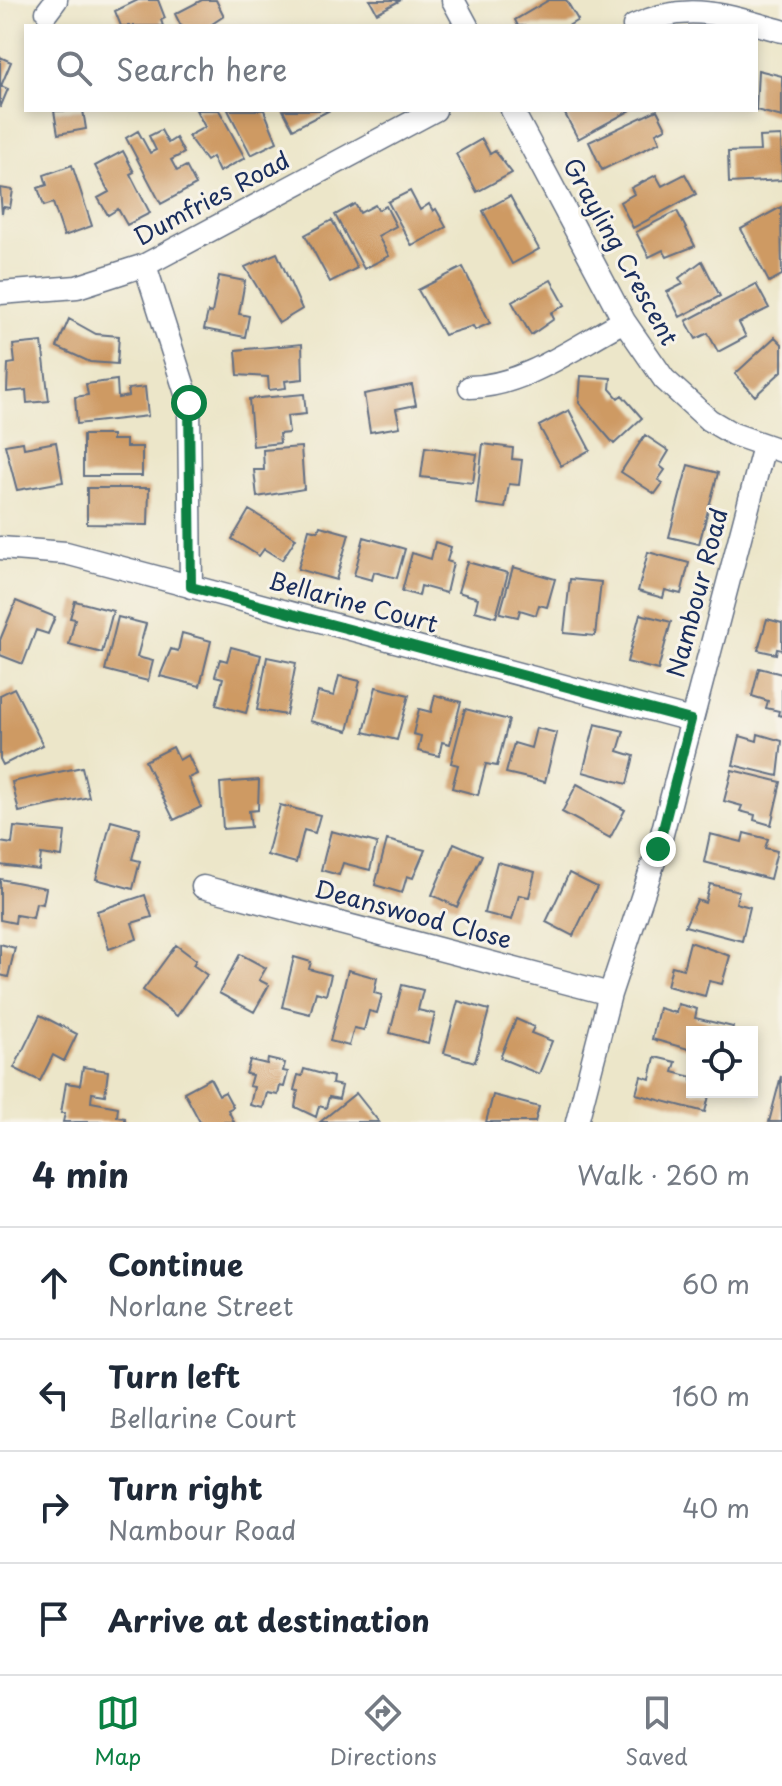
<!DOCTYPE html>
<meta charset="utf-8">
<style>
body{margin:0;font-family:"Playpen Sans",sans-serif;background:#f6f6f7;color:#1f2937}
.controls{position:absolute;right:24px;bottom:24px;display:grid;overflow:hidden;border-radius:0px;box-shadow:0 4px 12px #0003}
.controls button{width:72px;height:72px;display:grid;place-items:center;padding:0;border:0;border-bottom:2px solid #e0e1e3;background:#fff;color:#1f2937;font:40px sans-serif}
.stop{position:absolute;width:24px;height:24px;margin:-18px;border:6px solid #0b8043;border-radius:50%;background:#fff}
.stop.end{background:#0b8043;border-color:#fff;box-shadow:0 2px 8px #0008}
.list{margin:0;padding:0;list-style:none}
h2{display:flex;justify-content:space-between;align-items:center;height:104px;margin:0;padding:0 32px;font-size:34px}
h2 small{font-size:26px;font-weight:400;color:#747a83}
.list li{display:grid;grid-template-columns:52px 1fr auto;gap:24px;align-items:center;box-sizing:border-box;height:112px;padding:0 32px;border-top:2px solid #e0e1e3}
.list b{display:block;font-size:30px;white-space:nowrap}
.list p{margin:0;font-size:26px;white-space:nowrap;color:#747a83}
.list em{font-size:26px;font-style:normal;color:#747a83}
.icon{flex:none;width:44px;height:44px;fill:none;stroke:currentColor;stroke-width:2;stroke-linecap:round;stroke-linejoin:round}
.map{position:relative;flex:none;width:782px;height:1122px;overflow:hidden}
.search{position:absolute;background:#fff;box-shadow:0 4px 12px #0003;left:24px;right:24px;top:24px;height:88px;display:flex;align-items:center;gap:20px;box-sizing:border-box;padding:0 28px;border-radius:0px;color:#747a83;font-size:30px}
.sheet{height:552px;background:#fff}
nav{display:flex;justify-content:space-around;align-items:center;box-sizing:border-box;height:112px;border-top:2px solid #e0e1e3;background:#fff;font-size:22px;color:#747a83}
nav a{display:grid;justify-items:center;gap:4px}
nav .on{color:#0b8043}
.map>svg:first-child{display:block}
.building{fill:#ce9a64}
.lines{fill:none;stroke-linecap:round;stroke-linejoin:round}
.minor-casing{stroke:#646f83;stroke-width:25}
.minor{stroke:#fff;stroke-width:22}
.route{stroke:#0b8043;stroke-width:10}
.labels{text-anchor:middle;stroke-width:6;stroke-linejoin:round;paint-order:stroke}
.street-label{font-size:24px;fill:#1b2f5e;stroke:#f7f3e8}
</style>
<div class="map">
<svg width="782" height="1122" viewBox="0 0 782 1122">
<rect width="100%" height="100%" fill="#f7f3e8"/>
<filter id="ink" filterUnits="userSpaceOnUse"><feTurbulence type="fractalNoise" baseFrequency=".0125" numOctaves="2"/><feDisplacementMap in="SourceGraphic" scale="16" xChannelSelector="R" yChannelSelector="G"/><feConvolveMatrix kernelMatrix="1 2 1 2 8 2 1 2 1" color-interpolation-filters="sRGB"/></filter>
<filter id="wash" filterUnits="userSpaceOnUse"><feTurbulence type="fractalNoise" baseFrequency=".006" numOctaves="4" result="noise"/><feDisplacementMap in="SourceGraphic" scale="32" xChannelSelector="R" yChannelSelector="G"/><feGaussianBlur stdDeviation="1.8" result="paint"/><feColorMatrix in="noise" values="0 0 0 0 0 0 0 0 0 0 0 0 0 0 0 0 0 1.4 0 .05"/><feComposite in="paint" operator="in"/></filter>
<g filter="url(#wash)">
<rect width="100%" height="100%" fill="#ece6c9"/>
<g id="blocks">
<path class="building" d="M138,0H158L165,18L161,20L163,26H121L115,11Z
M202,0H216L224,16L209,26H181L175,14Z
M370,0H401L377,13Z
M549,0H566L578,20L568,26H518L515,20Z
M0,57L11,62L1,86L8,89L0,108Z
M758,70L782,76V117L756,110Z
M83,110L86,129L58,134L54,111Z
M196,110H219L245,158L219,172L212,157L206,161L188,136L205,127Z
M228,110H264L277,142L251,155Z
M283,110H330L293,129Z
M573,110H631L578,139L565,114Z
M657,110L666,128L656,133L660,142L602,170L589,142Z
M161,130L168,143L176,138L184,153L171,160L177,171L186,166L196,185L161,204L126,138L138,131L150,153L156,150L149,136Z
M781,136L782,180L729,183L728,152L760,151L759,137Z
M482,139L490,154L495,151L512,173L477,192L456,154Z
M123,151L134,172L130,174L150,213L127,225L118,209L108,215L98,198L109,192L95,166Z
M72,165L92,226L64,236L53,203L44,206L38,188L47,185L44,175Z
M685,174L696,194L633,228L620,202L634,194L631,188L656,175L662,186Z
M0,188L13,190L10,208L3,207L2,214Z
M410,191L420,210L429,204L433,211L436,209L446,227L412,246L388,202Z
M510,196L539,249L512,264L483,211Z
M355,204L360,213L375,205L378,210L386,206L396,226L378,236L389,256L364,269L335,215Z
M781,207L782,275L769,282L741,229Z
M677,211L695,246L667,257L663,250L649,257L636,232Z
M332,220L357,268L330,282L305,235Z
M277,253L302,309L279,323L245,267Z
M702,261L720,296L680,317L667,292L683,284L679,278Z
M463,267L490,323L475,330L473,326L444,335L418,290Z
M219,276L245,281L239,314L249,316L245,337L204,329L208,312L212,313Z
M551,280L565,305L551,313L554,319L531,335L512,302Z
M756,284L769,308L739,323L746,337L718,352L708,333L696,339L686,321Z
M69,319L96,334L119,336L117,364L90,362L57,347Z
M775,337L782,344V371L755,396L735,374Z
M42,342L49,401L27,403L26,390L7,392L8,364L15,363L13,345Z
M302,344L303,379L285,381L286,388L269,390L268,377L238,375L236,350Z
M581,376L611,378L610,389L618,398L622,395L642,418L614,444L579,403Z
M117,380L118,398L129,396L128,389L145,387L148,416L77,424L75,397L88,395L86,384Z
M412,385L416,405L396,409L400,427L370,432L364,394Z
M304,394L306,414L287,416L289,433L279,434L280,443L253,446L249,399Z
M569,410L590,450L561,466L539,426Z
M83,435H112V440H126V447H142V476H83Z
M645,435L669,451L660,466L665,470L658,480L663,483L655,494L621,472Z
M23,442L24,448L56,442L63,482L17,490L5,445Z
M483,444L513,448L512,459L522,460L519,485L509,484L505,508L476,504Z
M301,447L304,489L257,497L254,470H264L263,450Z
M425,447L477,454L473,483L421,477Z
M688,465L718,473L699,544L669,537Z
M87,488H149L148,525L87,524Z
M249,510L296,538L282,560L264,549L259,556L232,539Z
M320,526L349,534L336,580L298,569L309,529L318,531Z
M364,537L405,549L397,578L374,572L372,580L354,575Z
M435,542L451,547L447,561L453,563L446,593L421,586L419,596L402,591L412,553L431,559Z
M648,552L689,563L681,594L665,590L663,598L638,591Z
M467,562L508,573L496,617L475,611L478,598L458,592Z
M513,567L555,579L547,607L539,605L536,615L520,610L518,617L500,613Z
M570,579L601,582L595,636L564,633Z
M16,601L55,617L48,634L36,630L23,664L0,655V640Z
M75,601L113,611L102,653L69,644L75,619L70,618Z
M640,614L671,622L658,670L627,662Z
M118,617L146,624L137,657L153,661L148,681L105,670Z
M767,619L782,623V650L777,649L776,654L758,650Z
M182,633L211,641L200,686L160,676L171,649L178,651Z
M231,647L261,655L246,713L216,705L223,678L215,676L220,659L227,661Z
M267,657L296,663L286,715L257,710Z
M759,668L782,674V716L778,715L779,711L766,708L768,701L752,696Z
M339,676L360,681L348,731L310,721L318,692L334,696Z
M376,687L409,695L397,740L364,732Z
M14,688L43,745L3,765L0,759V695Z
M435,695L461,702L450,744L442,742L439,756L418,751L421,736L413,734L419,709L431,712Z
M465,709L509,720L497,766L486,764L478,795L452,788L458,765L451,763Z
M595,724L624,731L618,751L634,756L627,784L583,772Z
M536,728L557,733L545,782L506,773L514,743L531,748Z
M758,734L782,741L778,776L733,765L740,736L757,741Z
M173,747L179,760L188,755L197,774L188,778L201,807L174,820L145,761Z
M82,767L89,797L19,812L12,782Z
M732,770L781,782L771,825L754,820L755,815L740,811L742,806L724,801Z
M259,780L258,810L249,811L251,827L223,829L220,783Z
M577,784L625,810L610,838L562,812Z
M280,805L320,815L315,833L304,830L296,863L267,855Z
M111,821L140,829L132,859L140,861L133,889L96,879Z
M14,827L65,832L62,857L41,854L39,870L0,865V842L12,844Z
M331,831L377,843L370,870L343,863L339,875L321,870Z
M744,833L768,839L765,848L777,851L770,879L704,862L710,834L742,842Z
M387,840L425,850L413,878L407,876L402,893L375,885Z
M454,843L482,855L457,907L432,895Z
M497,862L535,872L529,897L519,895L512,920L484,913Z
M569,873L597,887L573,936L546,922Z
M0,879L46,888L43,904L36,903L33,918L16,915L15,923L0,920Z
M710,884L739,891L736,903L750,907L742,941L685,926L697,900L705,903Z
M145,895L152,917L132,923L137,939L109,949L97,911Z
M690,942L730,956L722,984L709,981L705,996L667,986L672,966L683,969Z
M0,944L15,948L8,977L0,975Z
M176,945L196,960L193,965L207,975L177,1016L143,990Z
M240,954L266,968L259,980L269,985L254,1012L219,993Z
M294,957L311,962L309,969L331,975L326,995L316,992L310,1014L282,1007Z
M348,970L377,978L374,993L382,995L377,1013L369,1011L364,1030L354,1028L349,1046L330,1041Z
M402,985L423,990L418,1010L435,1014L428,1043L390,1033Z
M458,1001L489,1010L475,1062L444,1053Z
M678,1004L697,1009L695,1018L733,1027L732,1032H692V1050L652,1039L659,1008L676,1013Z
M40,1015L77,1034L64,1061L53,1055L40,1081L14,1068Z
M516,1019L534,1027L531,1033L552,1041L539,1074L500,1058Z
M655,1057L676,1062L673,1072L692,1077V1092H710L705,1112L636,1094L641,1076L650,1079Z
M268,1059L285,1063L283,1071L288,1072L284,1087L280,1086L278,1095L267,1093L263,1108L250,1105L254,1087L249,1086L252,1075L246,1074L250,1060L267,1064Z
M83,1067L108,1071L105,1095L92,1093L91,1102L118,1107L117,1117L125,1118V1122H63L65,1113H61L66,1083L80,1085Z
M304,1069L333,1077L332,1084L342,1086L339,1099L329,1097L326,1108L319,1106L316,1117L295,1107L298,1091L294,1090L298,1075L302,1076Z
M781,1076L782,1122H769Z
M210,1078L219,1095L225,1092L233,1107L228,1110L234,1122H200L184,1092Z
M356,1093L379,1122H320Z
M493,1095L539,1107L535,1122H486Z"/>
</g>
</g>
<g filter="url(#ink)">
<use href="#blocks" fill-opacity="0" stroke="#646f83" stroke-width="2"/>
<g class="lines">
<g class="minor-casing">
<path id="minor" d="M453,0L467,26
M47,12L56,0
M634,26C688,0 727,16 782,31
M512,110L624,321L664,379L709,420L733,434L782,451
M145,265L189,403L191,587
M0,293L77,287L145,265L435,110
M470,387C525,386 577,345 624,321
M0,548L66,553L691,720
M203,887L610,994
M577,1122L610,994L658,849L764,446"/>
</g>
<use href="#minor" class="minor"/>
</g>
</g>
<g class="lines" filter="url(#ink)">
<path class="route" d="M189,403L191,587L691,720L658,849"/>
</g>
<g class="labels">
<g class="street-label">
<text transform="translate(212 199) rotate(-28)" y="8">Dumfries Road</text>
<text transform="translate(620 252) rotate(61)" y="8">Grayling Crescent</text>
<text transform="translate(698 593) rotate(-75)" y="8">Nambour Road</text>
<text transform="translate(353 603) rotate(15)" y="8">Bellarine Court</text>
<text transform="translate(413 915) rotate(15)" y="8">Deanswood Close</text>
</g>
</g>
</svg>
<div class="controls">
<button><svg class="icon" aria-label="locate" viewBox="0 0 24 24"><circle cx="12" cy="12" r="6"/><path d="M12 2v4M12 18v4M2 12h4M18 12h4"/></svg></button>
</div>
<div class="stop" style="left:189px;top:403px"></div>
<div class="stop end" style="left:658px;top:849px"></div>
<div class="search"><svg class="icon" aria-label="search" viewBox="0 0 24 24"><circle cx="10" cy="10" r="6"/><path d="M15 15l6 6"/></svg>Search here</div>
</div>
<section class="sheet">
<h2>4 min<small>Walk · 260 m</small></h2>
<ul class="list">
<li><svg class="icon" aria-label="ahead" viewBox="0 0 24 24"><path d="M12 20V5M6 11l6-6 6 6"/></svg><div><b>Continue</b><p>Norlane Street</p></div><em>60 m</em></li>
<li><svg class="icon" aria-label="left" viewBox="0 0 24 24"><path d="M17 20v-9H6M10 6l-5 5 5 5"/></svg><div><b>Turn left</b><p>Bellarine Court</p></div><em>160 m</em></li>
<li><svg class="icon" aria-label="right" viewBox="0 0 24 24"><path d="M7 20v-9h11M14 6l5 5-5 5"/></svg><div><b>Turn right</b><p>Nambour Road</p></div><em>40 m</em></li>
<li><svg class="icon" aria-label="arrive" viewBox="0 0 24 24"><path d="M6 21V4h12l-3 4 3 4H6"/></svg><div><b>Arrive at destination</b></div></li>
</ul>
</section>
<nav>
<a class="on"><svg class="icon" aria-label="map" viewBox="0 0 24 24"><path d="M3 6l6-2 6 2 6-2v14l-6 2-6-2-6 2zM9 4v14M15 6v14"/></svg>Map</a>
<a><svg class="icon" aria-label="directions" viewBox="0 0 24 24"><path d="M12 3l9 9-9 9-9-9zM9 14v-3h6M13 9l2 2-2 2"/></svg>Directions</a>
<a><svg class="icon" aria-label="saved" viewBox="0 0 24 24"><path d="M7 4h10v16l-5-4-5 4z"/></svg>Saved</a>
</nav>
